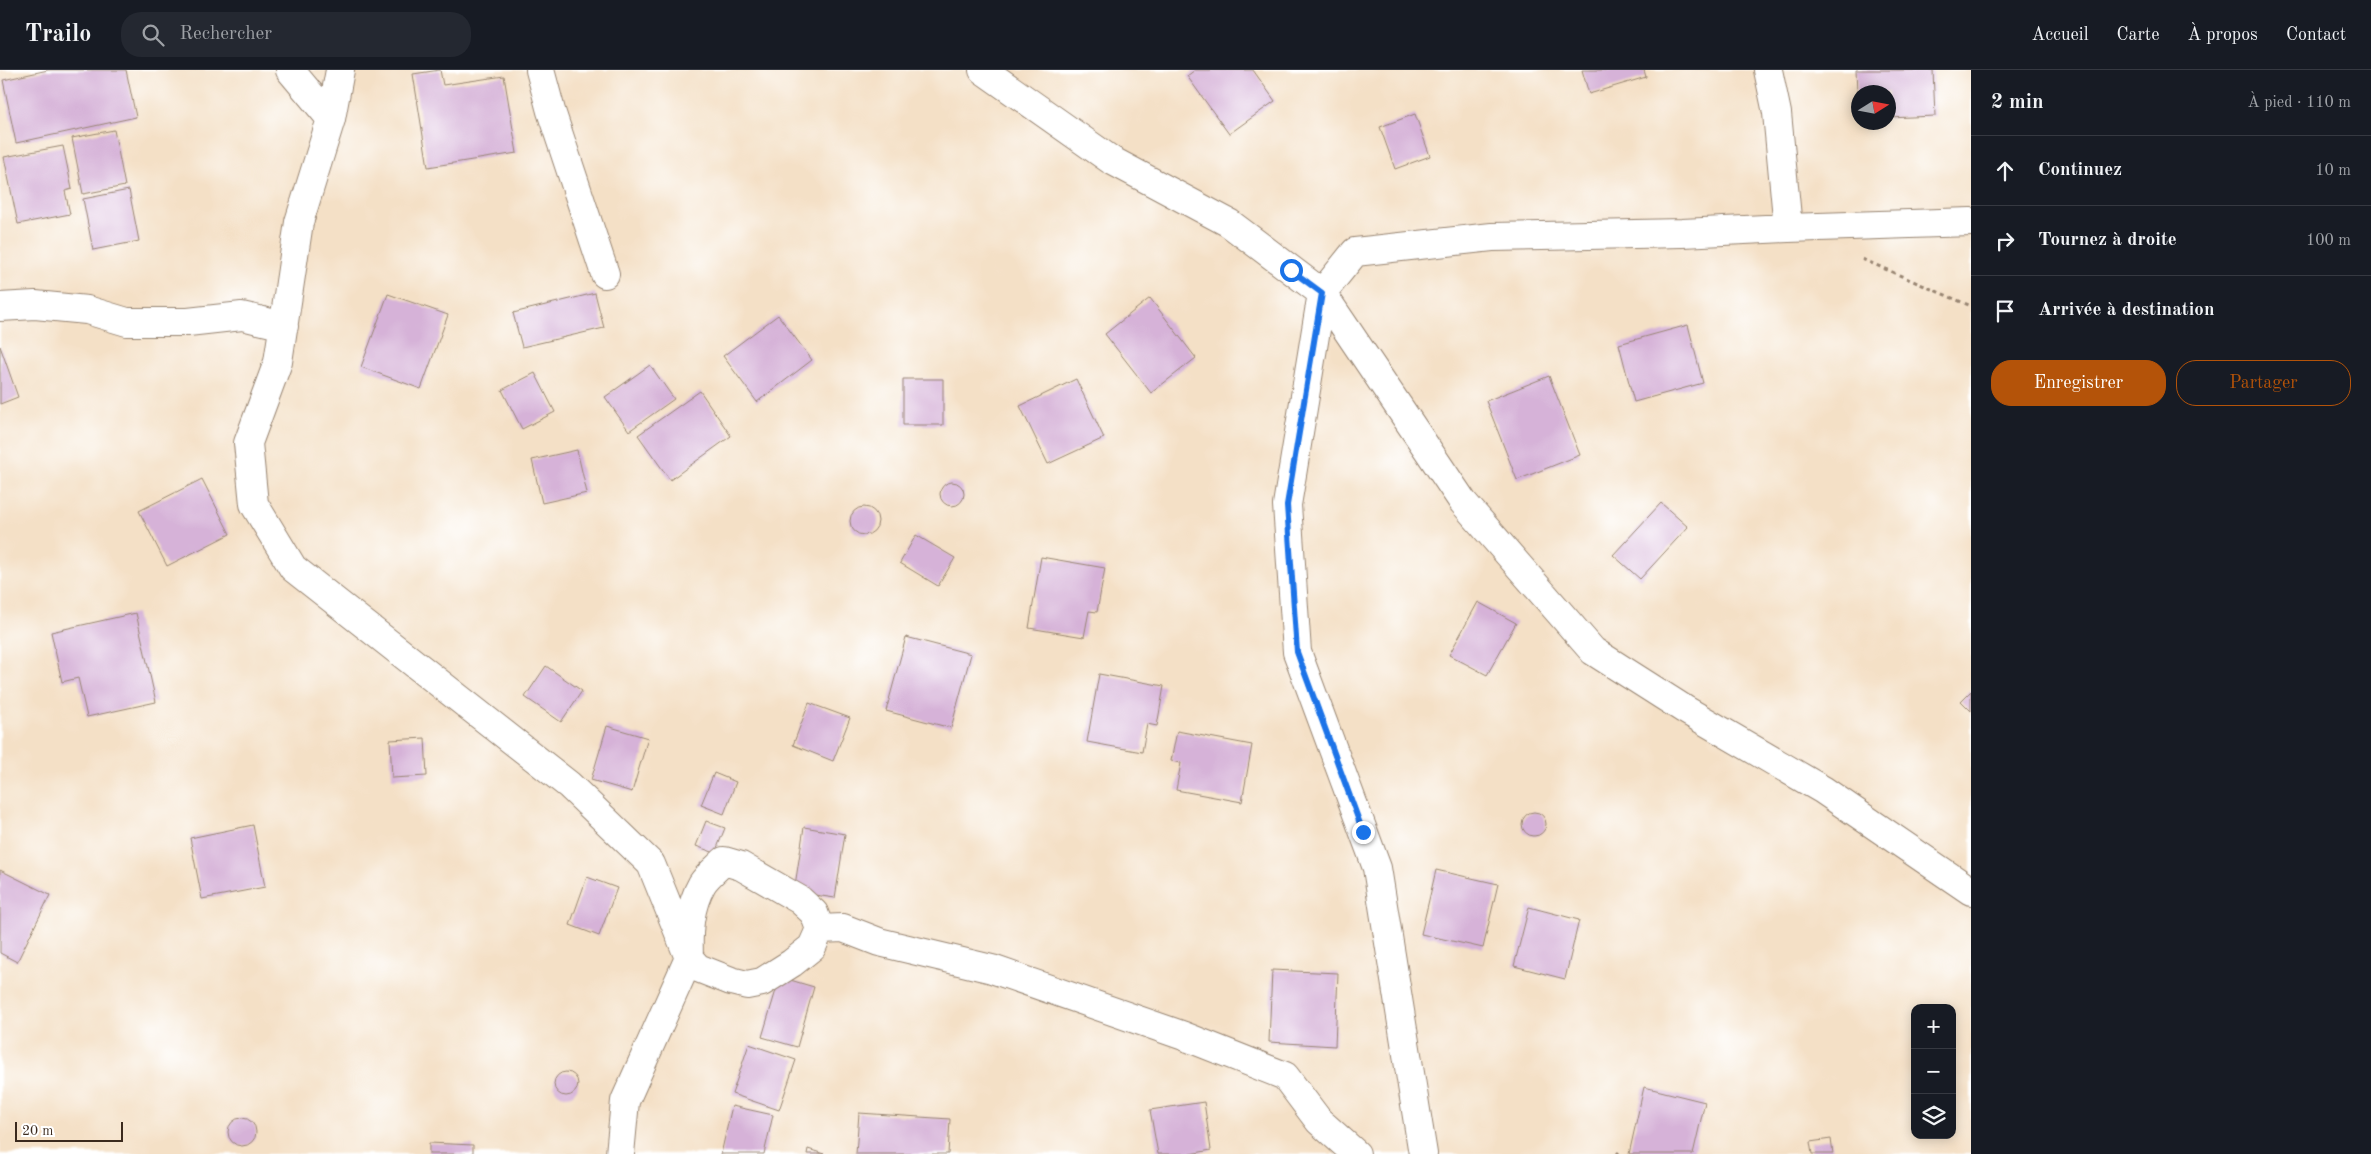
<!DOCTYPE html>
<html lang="fr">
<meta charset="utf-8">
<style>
body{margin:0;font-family:"Old Standard TT",serif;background:#242831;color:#f1f3f6}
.controls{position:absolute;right:15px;bottom:15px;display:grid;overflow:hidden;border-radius:10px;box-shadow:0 2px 12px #0003}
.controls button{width:45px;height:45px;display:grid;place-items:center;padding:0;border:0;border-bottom:1px solid #363941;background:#171b24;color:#f1f3f6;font:25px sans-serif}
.compass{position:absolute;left:1851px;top:15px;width:45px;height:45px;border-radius:50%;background:#171b24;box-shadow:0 2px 12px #0003;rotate:79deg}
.scale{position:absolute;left:15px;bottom:12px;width:108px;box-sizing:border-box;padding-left:5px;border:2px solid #3b2a1e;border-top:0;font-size:14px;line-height:18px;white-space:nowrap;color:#3b2a1e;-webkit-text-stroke:4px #fff;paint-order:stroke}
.stop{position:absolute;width:15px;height:15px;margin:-11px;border:4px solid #1a73e8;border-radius:50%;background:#fff}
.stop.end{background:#1a73e8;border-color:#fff;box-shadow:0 1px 5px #0008}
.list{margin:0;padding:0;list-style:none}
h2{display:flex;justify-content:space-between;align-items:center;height:65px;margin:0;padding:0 20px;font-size:21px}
h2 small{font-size:16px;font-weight:400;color:#9ea1a6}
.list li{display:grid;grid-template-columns:32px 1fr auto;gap:15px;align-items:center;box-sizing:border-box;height:70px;padding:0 20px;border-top:1px solid #363941}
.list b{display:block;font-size:19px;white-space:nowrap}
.list em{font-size:16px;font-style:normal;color:#9ea1a6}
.actions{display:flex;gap:10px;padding:15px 20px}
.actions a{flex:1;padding:11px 0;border:1px solid #b45309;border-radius:20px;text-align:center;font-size:18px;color:#b45309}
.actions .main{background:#b45309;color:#fff}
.icon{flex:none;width:28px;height:28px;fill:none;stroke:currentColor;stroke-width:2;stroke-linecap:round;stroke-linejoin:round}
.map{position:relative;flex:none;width:1971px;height:1084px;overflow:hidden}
header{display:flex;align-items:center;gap:30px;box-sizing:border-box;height:70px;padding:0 25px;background:#171b24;border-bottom:1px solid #363941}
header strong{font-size:24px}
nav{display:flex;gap:28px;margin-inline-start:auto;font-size:18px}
.search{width:350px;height:45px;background:#242831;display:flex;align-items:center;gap:12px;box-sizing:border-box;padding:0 18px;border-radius:20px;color:#9ea1a6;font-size:19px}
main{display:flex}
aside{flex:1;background:#171b24}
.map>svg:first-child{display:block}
.building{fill:#d6b2d8}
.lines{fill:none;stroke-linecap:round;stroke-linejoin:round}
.street-casing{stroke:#988572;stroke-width:30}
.path{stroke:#988572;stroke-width:3;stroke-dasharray:4 4;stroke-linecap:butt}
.street{stroke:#fff;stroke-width:28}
.route{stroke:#1a73e8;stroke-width:6}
</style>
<header>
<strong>Trailo</strong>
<div class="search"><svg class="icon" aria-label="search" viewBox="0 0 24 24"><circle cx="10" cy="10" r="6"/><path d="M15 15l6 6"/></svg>Rechercher</div>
<nav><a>Accueil</a><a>Carte</a><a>À propos</a><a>Contact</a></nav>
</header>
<main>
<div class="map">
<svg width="1971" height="1084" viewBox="0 0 1971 1084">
<rect width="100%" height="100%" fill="#fff"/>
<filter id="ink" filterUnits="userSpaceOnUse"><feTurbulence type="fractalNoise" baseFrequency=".02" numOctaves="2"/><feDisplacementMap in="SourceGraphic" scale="10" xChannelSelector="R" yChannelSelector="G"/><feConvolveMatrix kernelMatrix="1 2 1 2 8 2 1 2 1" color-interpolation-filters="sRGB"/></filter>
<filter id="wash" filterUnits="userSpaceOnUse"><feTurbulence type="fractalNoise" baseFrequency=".0096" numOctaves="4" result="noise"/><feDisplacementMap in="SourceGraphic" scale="20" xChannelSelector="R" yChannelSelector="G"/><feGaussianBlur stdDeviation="1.12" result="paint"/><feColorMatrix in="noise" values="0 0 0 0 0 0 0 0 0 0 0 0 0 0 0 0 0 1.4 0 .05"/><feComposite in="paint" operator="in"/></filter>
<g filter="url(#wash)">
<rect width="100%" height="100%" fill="#f4e0c6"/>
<g id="blocks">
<path class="building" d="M48,0H126L136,47L16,73L3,10Z
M440,0L443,15L504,6L517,83L428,97L413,4Z
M1195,0H1253L1275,31L1229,64L1187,6Z
M1582,0H1644L1646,7L1589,24Z
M1856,0H1933L1935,46L1888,48V22H1857Z
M1415,44L1430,86L1395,99L1380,57Z
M114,60L125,116L83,124L72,68Z
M63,76L72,119L65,121L70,144L18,154L4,87Z
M129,120L139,171L93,180L83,129Z
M595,223L604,258L522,277L513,243Z
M388,224L448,245L421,319L361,297Z
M1150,228L1196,288L1151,323L1105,264Z
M778,245L812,290L757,332L723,286Z
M1688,255L1703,313L1634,332L1619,274Z
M0,276L18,327L0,334Z
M650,295L674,329L629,361L605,327Z
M535,303L555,342L522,359L502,320Z
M1549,306L1580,385L1517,410L1486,331Z
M903,309H943V355H903Z
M1076,309L1104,368L1048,394L1020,336Z
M700,321L731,366L670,410L638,365Z
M577,380L587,423L542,433L532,390Z
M202,409L230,464L167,496L139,441Z
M940 424a12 12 0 1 1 24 0a12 12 0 1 1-24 0Z
M1661,433L1688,457L1640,509L1613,485Z
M850 451a14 14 0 1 1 28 0a14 14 0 1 1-28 0Z
M916,465L955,488L938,516L900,493Z
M1041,487L1105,498L1097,542L1089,541L1084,567L1029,558Z
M1478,532L1516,553L1487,605L1449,585Z
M136,543L156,632L87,647L78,608L62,612L51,562Z
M906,567L971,584L951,658L886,641Z
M546,596L582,621L561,652L525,627Z
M1099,604L1164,616L1157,656L1147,654L1142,682L1087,672Z
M1971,621V641L1961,631Z
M809,633L850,648L833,691L793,675Z
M607,656L648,668L632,722L591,710Z
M1177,661L1252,675L1242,732L1176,720L1181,693L1171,691Z
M425,668L427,706L392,708L390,670Z
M714,703L736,712L724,744L701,735Z
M1522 754a12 12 0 1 1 24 0a12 12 0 1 1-24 0Z
M706,751L725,758L715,783L696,776Z
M253,755L265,817L202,829L190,768Z
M804,757L845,764L835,828L794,822Z
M0,800L50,825L17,892L0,883Z
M1436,800L1498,814L1483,878L1421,864Z
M587,807L617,818L599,866L570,855Z
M1529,837L1579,850L1565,909L1514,896Z
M1272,900L1338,903L1335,976L1269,972Z
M780,907L814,917L797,977L762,967Z
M749,974L796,990L779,1040L732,1024Z
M554 1014a12 12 0 1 1 24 0a12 12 0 1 1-24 0Z
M1644,1017L1705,1032L1693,1084H1629Z
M1204,1032L1211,1080L1190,1084H1158L1150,1040Z
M732,1036L773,1045L764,1084H721Z
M859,1043L950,1049L948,1084H856Z
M228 1062a14 14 0 1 1 28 0a14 14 0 1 1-28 0Z
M1831,1069L1833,1084H1812L1810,1072Z
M429,1073L473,1075V1084H429Z
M808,1079L824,1084H807Z"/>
</g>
</g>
<g filter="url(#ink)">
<use href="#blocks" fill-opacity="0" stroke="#988572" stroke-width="1"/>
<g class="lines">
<g class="street-casing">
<path id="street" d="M290,0L331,49
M340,0L331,49L299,152L278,292L248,373L254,434L293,498L569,715L651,794L689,888L625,1031L620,1084
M540,0L551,41L605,204
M983,0L1111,90L1229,153L1322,223L1463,432L1593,581L1684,639L1823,720L1971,821
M1768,0L1777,43L1788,158
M0,237L35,235L87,240L127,252H188L242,246L284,256
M820,859L814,843L800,830L741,796L724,791C717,798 707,806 702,814C689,837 688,862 689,888L698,898L731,911L747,915L762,912L792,893L812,877L820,859L843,858L879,872L992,899L1184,966L1285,1006L1319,1051L1356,1084
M1423,1084L1377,798L1297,582L1287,435L1322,223L1355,182L1492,167L1682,163L1788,158L1971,152"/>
</g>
<path class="path" d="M1862,189L1971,236
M1617,1084L1619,1082"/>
<use href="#street" class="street"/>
</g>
</g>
<g class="lines" filter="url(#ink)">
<path class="route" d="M1291,200L1322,223L1287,435L1297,582L1363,762"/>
</g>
</svg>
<div class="controls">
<button>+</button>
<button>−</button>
<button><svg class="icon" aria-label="layers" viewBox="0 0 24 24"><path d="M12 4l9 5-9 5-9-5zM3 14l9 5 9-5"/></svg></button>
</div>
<svg class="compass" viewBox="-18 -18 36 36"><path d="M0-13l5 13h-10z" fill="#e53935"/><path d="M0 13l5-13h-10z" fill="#9ea1a6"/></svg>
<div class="scale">20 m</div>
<div class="stop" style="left:1291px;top:200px"></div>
<div class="stop end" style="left:1363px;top:762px"></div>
</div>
<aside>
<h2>2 min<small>À pied · 110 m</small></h2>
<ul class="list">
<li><svg class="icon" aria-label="ahead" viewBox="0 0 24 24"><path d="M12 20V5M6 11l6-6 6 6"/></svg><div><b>Continuez</b></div><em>10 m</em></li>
<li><svg class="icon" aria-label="right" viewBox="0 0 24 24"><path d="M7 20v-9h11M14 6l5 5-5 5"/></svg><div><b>Tournez à droite</b></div><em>100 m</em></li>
<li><svg class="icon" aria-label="arrive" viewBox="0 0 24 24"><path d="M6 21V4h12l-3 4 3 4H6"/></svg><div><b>Arrivée à destination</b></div></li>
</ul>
<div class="actions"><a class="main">Enregistrer</a><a>Partager</a></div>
</aside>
</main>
